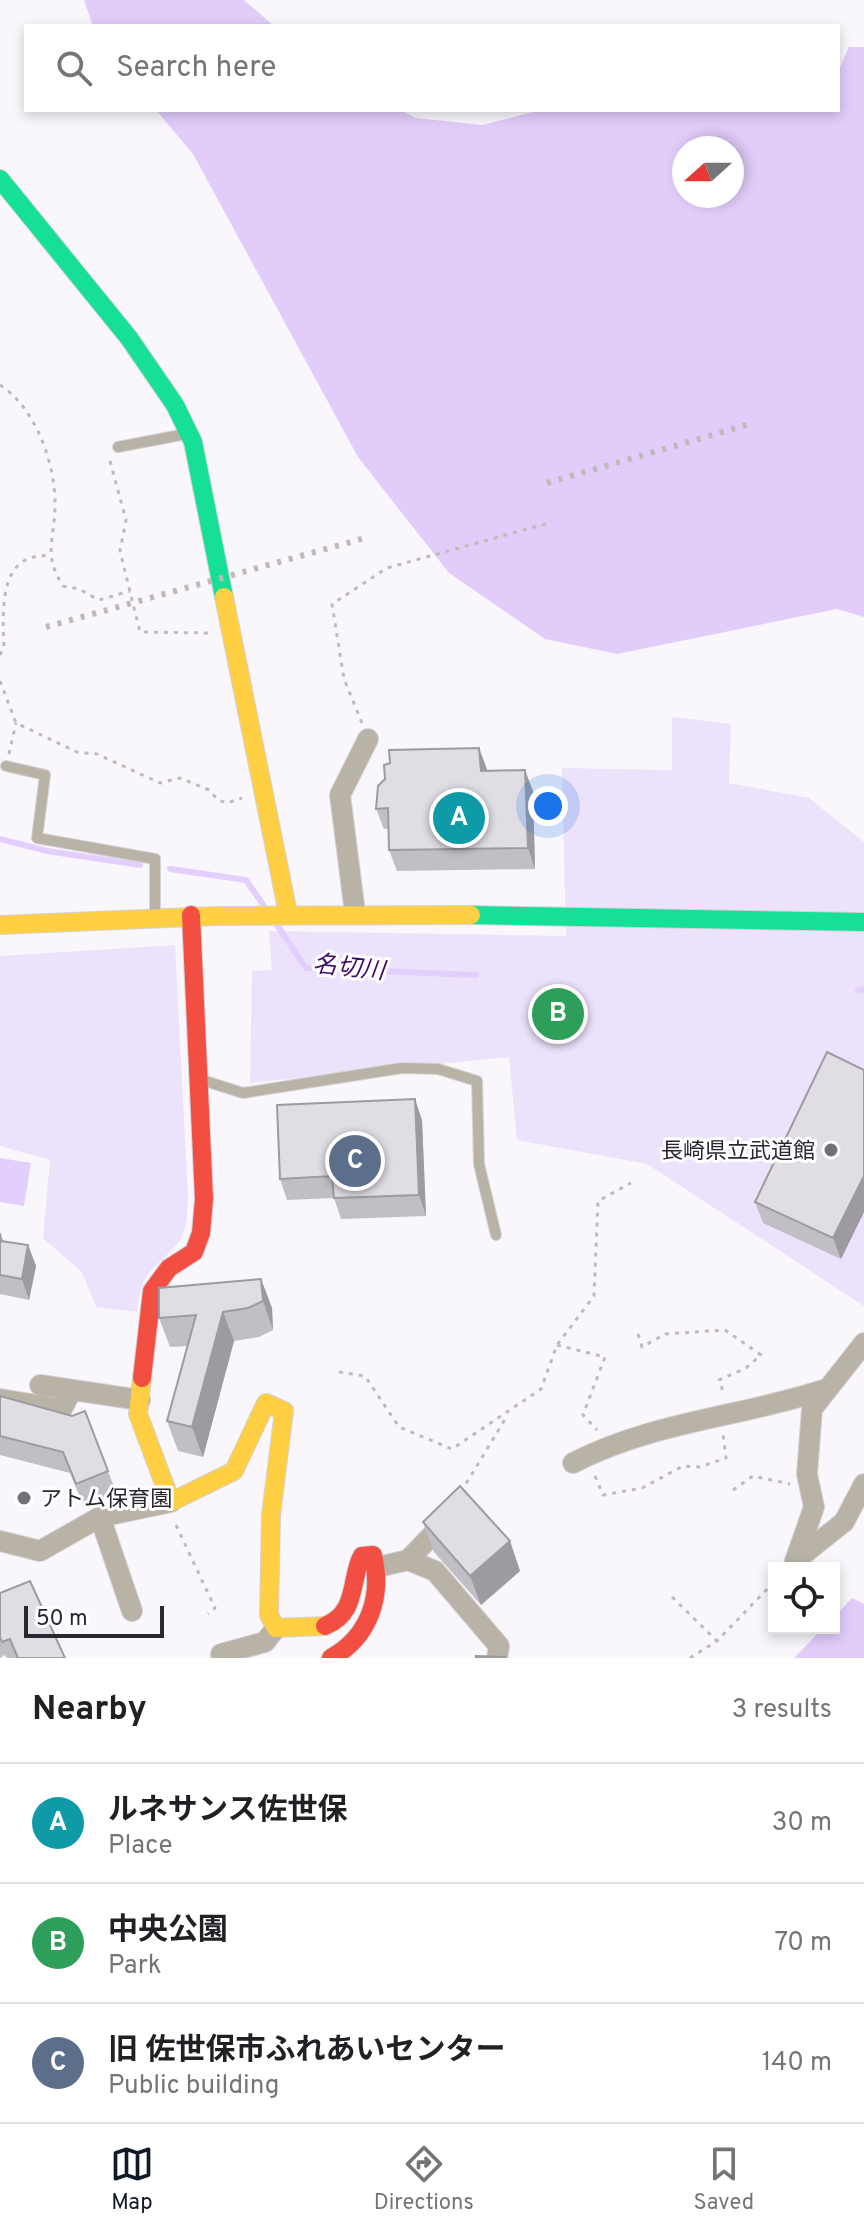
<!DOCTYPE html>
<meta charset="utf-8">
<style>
body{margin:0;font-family:Overpass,"Noto Sans JP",sans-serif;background:#f6f6f6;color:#202124}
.controls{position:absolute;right:24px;bottom:24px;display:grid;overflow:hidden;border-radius:0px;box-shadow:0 4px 12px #0003}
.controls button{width:72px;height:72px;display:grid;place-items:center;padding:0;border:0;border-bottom:2px solid #e0e0e0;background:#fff;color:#202124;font:40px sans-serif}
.compass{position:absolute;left:672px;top:136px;width:72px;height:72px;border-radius:50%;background:#fff;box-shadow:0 4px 12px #0003;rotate:249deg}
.scale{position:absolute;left:24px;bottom:20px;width:140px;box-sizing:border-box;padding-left:8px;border:4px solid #2b2731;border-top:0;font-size:22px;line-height:28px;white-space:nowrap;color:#2b2731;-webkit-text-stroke:6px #fff;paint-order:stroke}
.you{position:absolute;left:548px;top:806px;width:28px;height:28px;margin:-20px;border:6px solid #fff;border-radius:50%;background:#1a73e8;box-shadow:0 0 0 12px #1a73e833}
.badge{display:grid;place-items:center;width:52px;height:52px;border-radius:50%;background:#111827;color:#fff;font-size:26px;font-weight:700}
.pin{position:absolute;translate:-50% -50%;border:4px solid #fff;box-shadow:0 2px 8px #0006}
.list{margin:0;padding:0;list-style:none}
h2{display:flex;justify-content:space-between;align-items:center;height:104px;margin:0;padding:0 32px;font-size:34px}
h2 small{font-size:26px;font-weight:400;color:#757577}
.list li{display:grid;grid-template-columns:52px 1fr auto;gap:24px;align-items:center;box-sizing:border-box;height:120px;padding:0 32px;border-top:2px solid #e0e0e0}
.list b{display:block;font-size:30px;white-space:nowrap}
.list p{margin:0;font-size:26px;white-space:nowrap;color:#757577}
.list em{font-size:26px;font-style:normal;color:#757577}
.icon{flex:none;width:44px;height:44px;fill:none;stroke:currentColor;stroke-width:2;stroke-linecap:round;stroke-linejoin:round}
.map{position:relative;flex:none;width:864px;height:1658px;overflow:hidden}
.search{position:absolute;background:#fff;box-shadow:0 4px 12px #0003;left:24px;right:24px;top:24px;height:88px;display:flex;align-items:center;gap:20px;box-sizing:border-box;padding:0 28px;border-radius:0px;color:#757577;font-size:30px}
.sheet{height:464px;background:#fff}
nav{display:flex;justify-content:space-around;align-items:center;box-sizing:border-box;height:112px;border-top:2px solid #e0e0e0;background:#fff;font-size:22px;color:#757577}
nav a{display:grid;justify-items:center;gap:4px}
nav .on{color:#111827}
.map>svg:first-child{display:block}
.green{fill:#ede2fb}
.forest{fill:#e1ccfa;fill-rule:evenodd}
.water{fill:#e3cffd}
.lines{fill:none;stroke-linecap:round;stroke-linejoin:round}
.stream{stroke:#e3cffd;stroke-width:6}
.lane-casing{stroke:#d4d2d7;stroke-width:12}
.street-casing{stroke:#d4d2d7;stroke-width:22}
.fast-casing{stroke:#d4d2d7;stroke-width:20}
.slow-casing{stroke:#d4d2d7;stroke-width:20}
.jam-casing{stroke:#d4d2d7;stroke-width:20}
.path{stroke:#bfbcb7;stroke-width:3;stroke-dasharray:4 6;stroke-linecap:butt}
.lane{stroke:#b8b3a6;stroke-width:10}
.street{stroke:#b8b3a6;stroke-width:20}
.fast{stroke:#16e098;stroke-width:18}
.slow{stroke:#ffcf43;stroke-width:18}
.jam{stroke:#f24e42;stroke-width:18}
.rail{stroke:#bebbb7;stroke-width:6;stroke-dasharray:4 8;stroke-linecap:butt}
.wall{fill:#c1bec5}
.shaded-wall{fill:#9d9ba0}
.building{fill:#e0dde5;stroke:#9d9ba0;stroke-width:2}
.poi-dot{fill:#737078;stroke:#fff;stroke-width:3}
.labels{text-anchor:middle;stroke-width:6;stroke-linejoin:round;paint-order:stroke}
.poi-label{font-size:22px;fill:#2b2731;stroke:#fff;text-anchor:end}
.water-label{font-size:24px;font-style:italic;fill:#410b68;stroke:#fff}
</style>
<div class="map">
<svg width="864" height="1658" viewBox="0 0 864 1658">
<rect width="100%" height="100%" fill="#f9f7fc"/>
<path class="green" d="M672,717L731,724L729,783L809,798L864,842V1306L647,1164L517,1140L509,1057L250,1083L252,971L272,970L269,931L566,936L562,768L672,770Z
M175,945L188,1196C187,1212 188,1231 177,1244C151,1275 143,1266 137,1312L96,1307L82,1272L43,1238L50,1160L0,1146V956Z"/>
<path class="forest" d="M84,0H244L274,26H93Z
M849,47H864V617L837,609L617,654L545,639L449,573L358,457L193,154L156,110H400L416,118L482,125L541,110H838V72ZM732,148V196H684V148Z
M852,1598L864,1604V1658H794L823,1628H834V1617Z"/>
<path class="water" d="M0,1158L31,1163L24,1206L0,1202Z"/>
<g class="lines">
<path class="stream" d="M0,839L47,851L140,865
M170,869L246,880L264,906
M275,922L306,968L476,975
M858,990L864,989"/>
<g class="lane-casing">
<path id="lane" d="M118,447L186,434
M6,766L45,775L37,838L155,859V915
M202,1080L243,1093L402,1068L438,1069L477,1081L479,1164L496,1235"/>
</g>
<g class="street-casing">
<path id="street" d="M355,913L340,795L368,739
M864,1343L812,1409L807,1474L814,1507L795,1561L844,1522L864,1484
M40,1385L140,1400
M0,1399L62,1409L72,1390
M573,1463C652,1422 740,1417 823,1390
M100,1517L132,1611
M0,1541L40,1551L100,1517L171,1502
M408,1560L441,1526
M378,1567L408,1560L435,1571L499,1646L497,1658
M221,1654L265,1642L276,1628"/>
</g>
<g class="fast-casing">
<path id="fast" d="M0,179L129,338L175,405L193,442L224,597
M471,915L864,922"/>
</g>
<g class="slow-casing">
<path id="slow" d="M224,597L288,913
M0,925L216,916L471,915
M142,1378L138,1414L171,1502L234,1471L266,1403L284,1411L271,1515L269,1615L276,1628L325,1626"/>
</g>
<g class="jam-casing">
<path id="jam" d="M142,1378L152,1291L169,1268L194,1252L201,1233L204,1199L191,915
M325,1626C356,1613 350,1587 360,1560L362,1556L373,1555C383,1597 369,1637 331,1658"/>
</g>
<path class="path" d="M0,385C36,408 56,465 55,507C54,543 43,554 63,586L79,589L99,600L130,591
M110,461L126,520L120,551L140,632L209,633
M0,655L4,647C2,605 0,551 51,556
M0,681L16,723L77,752L97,754L160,783L180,778L209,790L218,800L227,803L242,798
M362,723L344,679L332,604L387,568L552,522
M9,754L16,723
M638,1334L642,1347L665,1334L725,1330L761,1355L746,1368L719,1380L724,1394
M557,1345L605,1357L583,1415L597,1430
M339,1372L365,1376L399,1427L452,1449L541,1389L557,1345L594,1296L598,1201L631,1183
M595,1476L603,1495L642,1488L683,1466L700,1467L726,1458L723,1434
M733,1490L753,1476L790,1484
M461,1492L507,1416
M176,1525L215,1608L208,1614
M672,1597L717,1641
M690,1658L717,1641L774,1582"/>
<use href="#lane" class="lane"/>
<use href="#street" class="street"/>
<use href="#fast" class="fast"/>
<use href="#slow" class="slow"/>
<use href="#jam" class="jam"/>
<path class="rail" d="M547,483L750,424
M46,627L365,538"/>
</g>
<path class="wall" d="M487,769V771L533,791L535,869L397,871L389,850L388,829H384L376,809Z
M864,1070V1212L841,1259L763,1223L755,1202Z
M422,1120L426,1216L341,1219L334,1198L287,1200L280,1179Z
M0,1233L4,1242L28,1245L36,1266L29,1300L0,1294Z
M261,1279L272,1308L273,1330L259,1337L234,1341L203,1457L178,1451L167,1421L188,1346L170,1347L159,1318Z
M0,1396L108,1471L116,1492L83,1505L70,1473L0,1455Z
M423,1522L510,1541L520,1571L481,1605L434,1552Z
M0,1593L65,1658H7L5,1655L0,1658Z"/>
<path class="shaded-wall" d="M479,748L487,769L489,792L481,771Z
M525,770L533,791L535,869L528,848Z
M415,1099L422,1120L426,1216L419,1195Z
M864,1176V1212L841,1259L833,1238Z
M28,1245L36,1266L29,1300L22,1279Z
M261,1279L272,1308L273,1330L263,1301Z
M223,1312L234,1341L203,1457L192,1427Z
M510,1541L520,1571L481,1605L470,1576Z"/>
<path class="building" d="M479,748L481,771L525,770L528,848L389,850L388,808L376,809L378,786L385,779L384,765L390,763L389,750Z
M827,1052L864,1070V1176L833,1238L755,1202Z
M415,1099L419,1195L334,1198L332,1176L280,1179L277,1105Z
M0,1233L1,1241L28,1245L22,1279L0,1275Z
M261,1279L263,1301L248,1308L223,1312L192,1427L167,1421L196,1315L159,1318V1288Z
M0,1396L72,1416L85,1411L108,1471L76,1484L63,1452L0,1436Z
M460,1486L510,1541L470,1576L423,1522Z
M30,1581L65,1658H18L10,1639L2,1642L0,1637V1593Z
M476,1656L506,1657L476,1658Z"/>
<g class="poi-dot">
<circle cx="831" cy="1150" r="8"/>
<circle cx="24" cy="1498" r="8"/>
</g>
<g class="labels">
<g class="poi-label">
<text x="815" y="1158">長崎県立武道館</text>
<text x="40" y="1506" text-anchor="start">アトム保育園</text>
</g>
<g class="water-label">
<text transform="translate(349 967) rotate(6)" y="8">名切川</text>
</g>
</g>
</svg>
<div class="controls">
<button><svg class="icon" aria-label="locate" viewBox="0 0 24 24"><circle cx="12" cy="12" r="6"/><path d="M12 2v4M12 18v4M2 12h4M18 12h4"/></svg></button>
</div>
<svg class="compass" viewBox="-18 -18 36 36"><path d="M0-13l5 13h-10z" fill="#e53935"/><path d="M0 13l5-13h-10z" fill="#757577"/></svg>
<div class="scale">50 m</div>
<div class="you"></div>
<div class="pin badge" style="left:459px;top:818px;background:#0f9aa8">A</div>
<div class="pin badge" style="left:558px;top:1014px;background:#2e9e5b">B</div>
<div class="pin badge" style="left:355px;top:1161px;background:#5c6f8a">C</div>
<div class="search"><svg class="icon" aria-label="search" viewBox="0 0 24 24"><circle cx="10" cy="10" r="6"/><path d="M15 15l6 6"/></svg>Search here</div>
</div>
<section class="sheet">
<h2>Nearby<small>3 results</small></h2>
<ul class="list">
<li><span class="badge" style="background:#0f9aa8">A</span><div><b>ルネサンス佐世保</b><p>Place</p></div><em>30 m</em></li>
<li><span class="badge" style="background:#2e9e5b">B</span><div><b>中央公園</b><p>Park</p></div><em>70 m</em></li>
<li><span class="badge" style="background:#5c6f8a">C</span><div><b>旧 佐世保市ふれあいセンター</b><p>Public building</p></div><em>140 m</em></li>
</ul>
</section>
<nav>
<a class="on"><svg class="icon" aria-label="map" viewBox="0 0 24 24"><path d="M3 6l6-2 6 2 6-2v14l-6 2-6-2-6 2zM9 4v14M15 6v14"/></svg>Map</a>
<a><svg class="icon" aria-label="directions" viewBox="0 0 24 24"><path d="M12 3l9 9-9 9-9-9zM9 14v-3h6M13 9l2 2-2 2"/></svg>Directions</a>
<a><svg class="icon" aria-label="saved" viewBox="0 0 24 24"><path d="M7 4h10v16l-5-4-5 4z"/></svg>Saved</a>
</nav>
